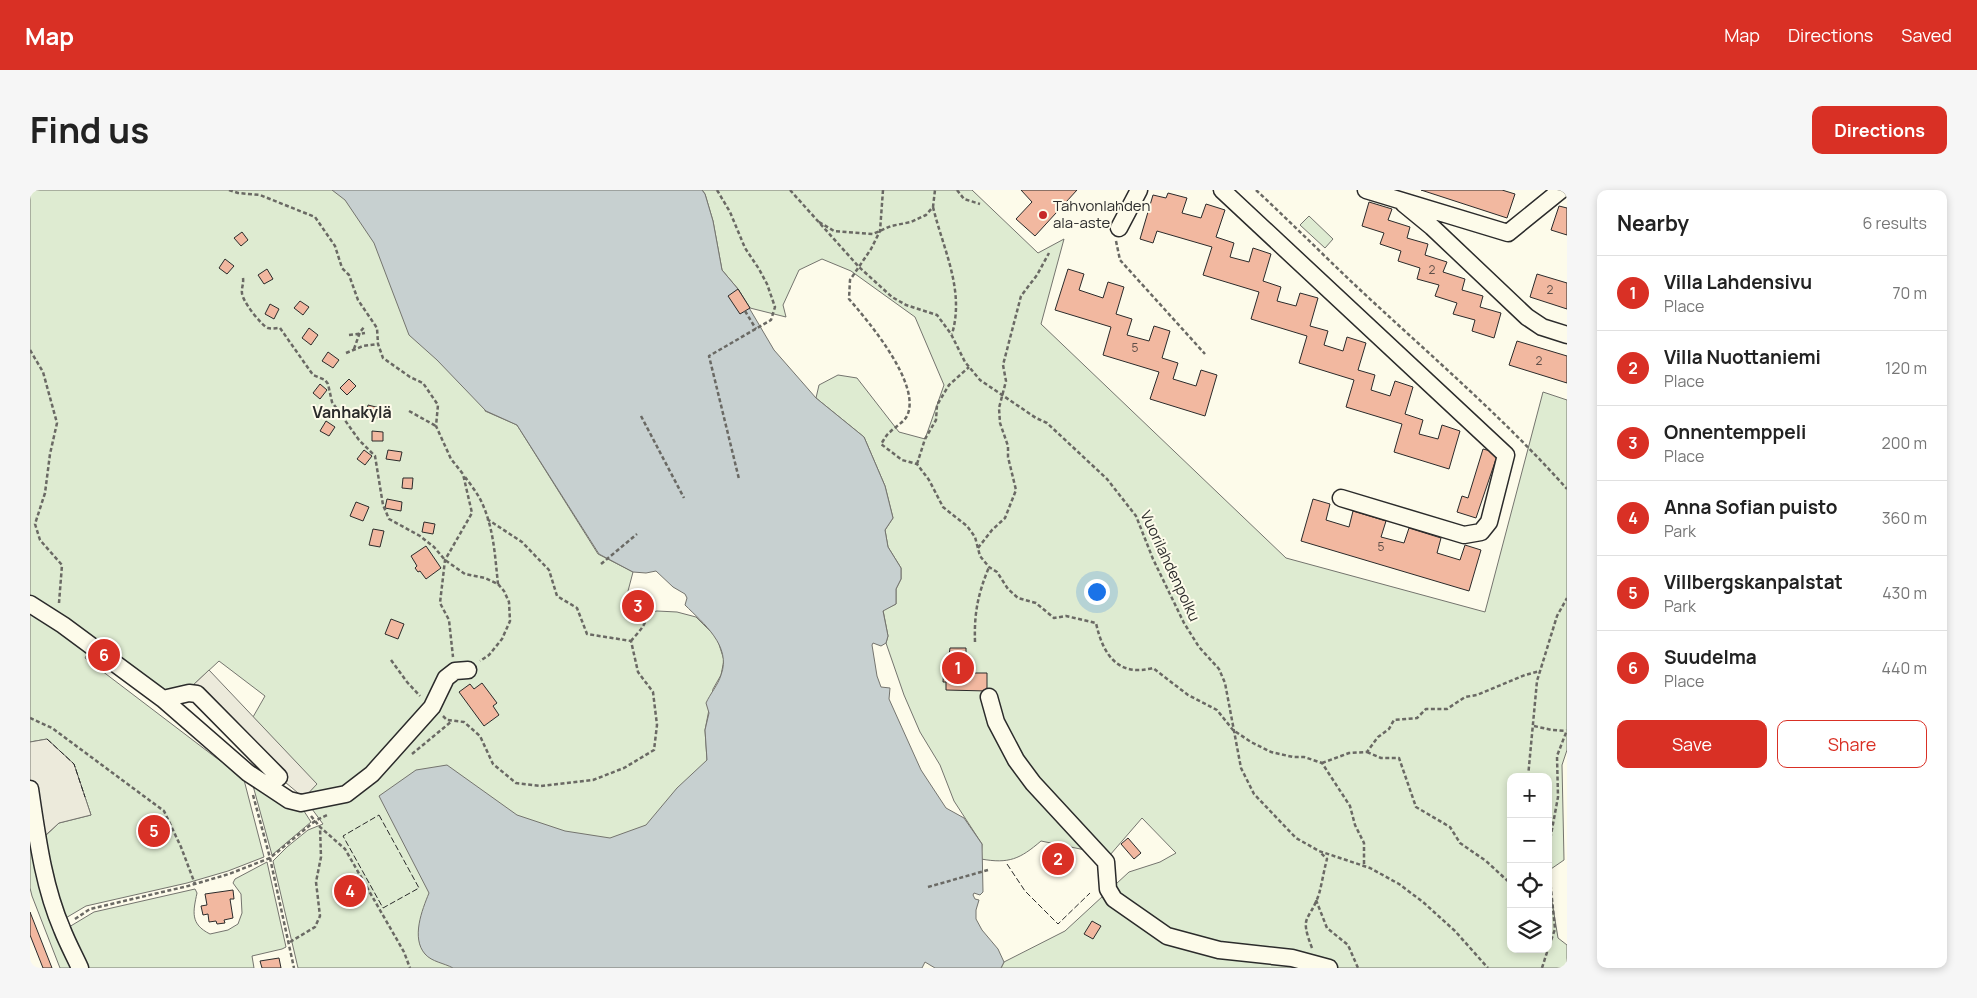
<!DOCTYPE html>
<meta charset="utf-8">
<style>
body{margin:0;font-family:Manrope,sans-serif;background:#f6f6f6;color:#222}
.controls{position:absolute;right:15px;bottom:15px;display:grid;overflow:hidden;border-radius:10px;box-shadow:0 2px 8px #0003}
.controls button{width:45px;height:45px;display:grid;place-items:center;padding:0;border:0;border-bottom:1px solid #e0e0e0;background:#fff;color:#222;font:25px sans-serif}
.you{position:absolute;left:1066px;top:401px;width:18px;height:18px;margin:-12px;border:4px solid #fff;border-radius:50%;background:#1a73e8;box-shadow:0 0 0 8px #1a73e833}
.badge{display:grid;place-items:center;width:32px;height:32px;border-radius:50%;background:#d93025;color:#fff;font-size:16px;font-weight:700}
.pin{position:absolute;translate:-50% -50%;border:2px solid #fff;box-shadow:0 1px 5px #0006}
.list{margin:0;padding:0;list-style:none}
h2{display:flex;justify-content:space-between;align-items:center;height:65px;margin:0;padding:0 20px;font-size:21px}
h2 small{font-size:16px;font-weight:400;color:#767676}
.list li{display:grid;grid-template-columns:32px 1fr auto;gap:15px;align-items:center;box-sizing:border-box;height:75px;padding:0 20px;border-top:1px solid #e0e0e0}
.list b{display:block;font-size:19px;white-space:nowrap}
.list p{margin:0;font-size:16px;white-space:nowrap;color:#767676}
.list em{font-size:16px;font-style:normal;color:#767676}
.actions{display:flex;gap:10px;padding:15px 20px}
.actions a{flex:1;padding:11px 0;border:1px solid #d93025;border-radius:10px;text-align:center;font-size:18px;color:#d93025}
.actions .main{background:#d93025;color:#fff}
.icon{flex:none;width:28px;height:28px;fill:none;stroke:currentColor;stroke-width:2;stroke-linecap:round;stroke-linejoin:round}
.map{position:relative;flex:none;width:1537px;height:778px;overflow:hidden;border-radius:10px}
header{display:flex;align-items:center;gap:30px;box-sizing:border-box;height:70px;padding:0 25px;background:#d93025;color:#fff}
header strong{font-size:24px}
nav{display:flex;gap:28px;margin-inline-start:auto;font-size:18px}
.intro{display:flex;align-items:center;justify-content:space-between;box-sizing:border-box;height:120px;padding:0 30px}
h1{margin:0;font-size:35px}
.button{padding:12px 22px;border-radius:10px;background:#d93025;color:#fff;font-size:18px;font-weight:700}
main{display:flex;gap:30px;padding:0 30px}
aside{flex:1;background:#fff;border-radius:10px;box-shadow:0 2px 8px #0003}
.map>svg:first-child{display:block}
.green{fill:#deebd1;stroke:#74746e}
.parking{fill:#eceadb;stroke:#74746e}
.water{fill:#c7d0d0;stroke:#74746e}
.building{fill:#f2b8a0;stroke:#2b2b2b}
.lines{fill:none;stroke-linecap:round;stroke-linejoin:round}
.minor-casing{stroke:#2b2b2b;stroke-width:19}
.path{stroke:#6a6964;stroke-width:2.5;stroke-dasharray:4 2.5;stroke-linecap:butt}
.minor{stroke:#fdfbea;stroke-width:16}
.fence{stroke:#2b2b2b;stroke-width:1;stroke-dasharray:6 2.5;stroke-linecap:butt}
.poi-dot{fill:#c62828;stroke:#fdfbea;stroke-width:2}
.labels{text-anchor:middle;stroke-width:4;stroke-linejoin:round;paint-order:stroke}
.number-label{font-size:12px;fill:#5d4e48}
.poi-label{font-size:15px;fill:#2b2b2b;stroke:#fdfbea;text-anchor:start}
.street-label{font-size:15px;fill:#2b2b2b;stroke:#fdfbea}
.neighbourhood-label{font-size:16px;font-weight:bold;fill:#2b2b2b;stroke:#fdfbea}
</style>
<header>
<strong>Map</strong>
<nav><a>Map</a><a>Directions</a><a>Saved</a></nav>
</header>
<div class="intro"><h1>Find us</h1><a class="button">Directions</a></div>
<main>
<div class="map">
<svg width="1537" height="778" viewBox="0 0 1537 778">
<rect width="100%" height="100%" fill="#fdfbea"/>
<path class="green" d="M0,0H473L455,221L487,235L568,364L603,382L598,401L603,422L610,424L627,421L647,422L666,427L687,448L694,470L691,485L683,499L675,540L677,570L670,616L436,778H268L243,671L257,657L278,640L293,634L274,608L286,594L223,527L235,506L189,471L160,498L135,501L66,449L55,468L185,567L213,586L234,667L198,681L157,693L56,716L34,729L12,649L29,633L61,625L44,574L17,549L0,552Z
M672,0H942L1008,63L1034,49L1011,134L1256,368L1455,422L1513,202L1537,210V560L1532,575L1534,670L1518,681V587H1481V759H1518V687L1528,748L1537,755V778H971L974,772L1035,741L1099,682L1130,672L1146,663L1112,628L1080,665L1011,651C990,669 979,674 951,669L952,654L924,611L910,575L890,542L874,505L856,453L858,446L853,420L866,414V399L871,389V378L858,357L855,340L863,328L855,296L834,247L786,208L789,195L808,185L827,188L869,242L895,249L914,195L885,127L821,81L792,69L769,80L753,115L756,127L720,118L708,99L692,80L683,31L675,4Z
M1279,26L1303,49L1295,58L1270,35Z
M222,592L272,618L281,632L242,665Z
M0,638L43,778H30L2,706L0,698Z
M237,672L256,757L252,759L222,766L224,778H59L51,771L39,737L64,722L165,699L167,703C163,722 160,734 180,744L198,740L208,734L212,723L211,704L203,693L205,689Z"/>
<path class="parking" d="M179,480L287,594L274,608L249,587L160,498Z
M17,549L44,574L61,625L29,633L8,652L0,599V552Z"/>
<path class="water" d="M302,0H672L675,4L683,31L692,80L708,99L744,160L786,208L834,247L855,296L863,328L855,340L858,357L871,378V389L866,399V414L853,421L858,446L856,453L851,456L843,453L842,455L847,486L851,497L860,498L859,509L891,580L916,618L934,628L952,654L953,702L950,705L944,703L943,705L945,709L949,710L946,720V729L952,740L968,759L974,772L971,778H905L895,772L892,778H423C414,773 402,772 395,764C381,748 392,720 399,703L349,606L386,580L417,575L487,625L535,641L580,648L616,635L647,598L677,570L675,540L679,523L676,513C680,504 688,495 691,485C702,456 673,433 655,415L657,408L655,404L643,397L626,381L616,383L603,382L569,364L487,235L456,221L407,170L379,145L344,53L315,10Z"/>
<path class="building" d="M1047,0L1005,46L986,29L1002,12L991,0Z
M1391,0H1472L1485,4L1477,28Z
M1138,3L1157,8L1152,23L1171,28L1176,14L1195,20L1186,47L1204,53L1200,67L1219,72L1223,58L1241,64L1233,91L1251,97L1247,111L1266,116L1270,103L1288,108L1280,136L1298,141L1294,155L1313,161L1317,147L1336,153L1328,180L1345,185L1341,200L1360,206L1365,191L1383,197L1375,224L1393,230L1389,244L1408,249L1412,235L1430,241L1419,279L1364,262L1372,234L1316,217L1324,190L1269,173L1277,146L1221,129L1229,102L1173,85L1182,57L1127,41L1123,53L1110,49L1123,5L1136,8Z
M1339,12L1362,19L1358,30L1380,37L1377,48L1398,54L1395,65L1417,72L1413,82L1435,89L1432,100L1453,106L1450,117L1471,123L1464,148L1442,141L1445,130L1423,124L1427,113L1405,106L1409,95L1387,89L1390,78L1368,71L1371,61L1350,54L1354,43L1332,36Z
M1529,16L1537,18V45L1521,40Z
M212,42L218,50L211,56L204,48Z
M195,69L204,76L197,84L189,78Z
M237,79L243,89L234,94L228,85Z
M1038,79L1054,84L1049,100L1073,108L1078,92L1094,97L1086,124L1102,129L1097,145L1119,151L1124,136L1140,141L1132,168L1148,173L1143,189L1166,196L1171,180L1187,185L1175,226L1120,209L1129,182L1073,165L1081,137L1025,120Z
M1507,84L1537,93V119L1500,107Z
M708,99L720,118L710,124L698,106Z
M270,111L279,117L273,125L264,118Z
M240,114L249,119L244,129L235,124Z
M279,138L288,145L281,155L272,148Z
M1487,151L1537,166V193L1479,175Z
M298,162L309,170L303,178L292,171Z
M319,189L326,196L317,205L310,198Z
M290,194L297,200L290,209L283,203Z
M338,215L350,218L348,228L336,226Z
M296,231L305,237L299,246L290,241Z
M342,241L353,242V251H342Z
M1453,259L1468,263L1446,328L1427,322L1432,306L1438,308Z
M334,260L342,266L335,275L327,269Z
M358,260L372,262L370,271L356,269Z
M373,288H383L382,299L372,298Z
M357,309L372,312L371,321L355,318Z
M1283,309L1300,314L1296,330L1319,337L1323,321L1356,331L1351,347L1374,353L1379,338L1411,348L1407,363L1430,370L1435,355L1451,360L1439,401L1271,351Z
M326,312L339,317L333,331L320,326Z
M394,332L405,334L403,344L392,342Z
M343,339L354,341L350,357L339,355Z
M396,356L411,378L396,389L390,381L388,382L385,378L387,376L381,366Z
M603.5 416a4.5 4.5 0 1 1 9 0a4.5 4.5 0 1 1-9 0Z
M361,429L374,434L368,449L355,444Z
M920,458H936V465H939V471H942V483H957V501L916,500V492H913L914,473H918Z
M452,493L467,513L463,516L469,525L454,536L429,502L440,494L444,499Z
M1098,648L1111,663L1104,669L1091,654Z
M1028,656L1042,667L1037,672L1043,676L1036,684L1031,680L1027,684L1014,673Z
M203,700L204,709H200L203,728L194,730L195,733L187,734L186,731L179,732L178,724L173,725L171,716L177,715L175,704Z
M0,722L22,778H13L0,745Z
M1062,731L1071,736L1063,749L1054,744Z
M249,768L251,778H232L230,771Z"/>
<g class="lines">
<g class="minor-casing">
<path id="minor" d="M1192,0L1476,265L1459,332L1451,342L1434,345L1311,308
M1336,0L1478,43L1531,0
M1374,14L1402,37L1497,127L1512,137L1537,145
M1089,38L1109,0
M0,414L33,435L133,509L218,583L259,610L271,613L316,604L342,584L402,517L416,488L425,481L438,480
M959,507L966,532L986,570L1003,593L1076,672L1078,699L1084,709L1137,746L1189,760L1262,768L1299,778
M133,509L159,503L167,504L249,587L239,595
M0,599C7,645 13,695 32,739C37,752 44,765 50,778"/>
</g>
<path class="path" d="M199,0L208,3L230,5L285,27L305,56L312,78L319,85L328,110L347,138L348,154L353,168L380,187L393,193L408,215L406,236L421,269L433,284L442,323L415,370L410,413L419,430L423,467
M687,0L700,22L715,58L729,79L737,94L745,117L741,130L679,166L709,289
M760,0L829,77L862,107L876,115L907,125L921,144L935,172L950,190L1006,228L1017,233L1077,289L1106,326L1123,369L1154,433L1169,457L1189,479L1195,493L1211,578L1224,604L1266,648L1289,661L1340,678L1369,694L1393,712L1425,741L1458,778
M853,0L850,41L841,59L820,90L819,109C839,132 892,195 877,226C874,232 865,237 860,242C856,245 854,250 851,254L872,270L887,274L899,290L913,317L937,336L945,347L950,366L959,377L967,382L978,399L988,408L1006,413L1024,428L1036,426L1066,433C1073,465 1088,487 1123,478L1158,505L1187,520L1203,540L1221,552L1241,562L1263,567H1274L1292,573L1320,616L1325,635L1334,653V676
M927,0L934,9L950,14
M1226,0C1269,40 1310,82 1353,121C1416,179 1480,235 1537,299
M903,17C913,59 935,100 922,144
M789,32L804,41L843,44L861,36L881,32L896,25L903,17L905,0
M1086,51L1090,70L1175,164
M213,88C214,95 210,100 213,107C216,115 231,135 238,138C242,139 246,138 250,138L283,185L295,190L298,194L302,212L329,250L345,266L353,315L359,329L390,346L404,357L415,370L435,384L455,388L468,394L474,401L479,412L480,431L472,449L459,465L450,471
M715,121L726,139
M319,145L335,143
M324,159L330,142L335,136
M0,160L13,182L27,233L20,264L15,303L5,334L10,350L32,375L29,413
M316,163L333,156L348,154
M379,221L406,236
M611,226L654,308
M887,274L895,249L906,230L907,215L919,195L939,177
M435,287C441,295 448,304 452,313C464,339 465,367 468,394
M948,358L962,340L975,328L986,300L978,267V256L970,233L969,218L976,191L973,175L991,106L1007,85L1019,63
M571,374L607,344
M601,451C608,442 623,430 612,419
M945,452C944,423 948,404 959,377
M361,470L377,492L390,506
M413,526L417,530L434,532L450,546L463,574L486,593L511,596L563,590L594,578L624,560L627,535L623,502L608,482L601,451L557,444L547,418L527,406L519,380L492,352L457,329
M0,528L22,538L134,621L151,657L165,694
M1504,536L1522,540L1536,541
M1337,562L1351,568H1369L1386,617L1420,637L1430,653L1456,671L1481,694
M382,564L422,531
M1292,573L1319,563L1337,562L1348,547L1359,539L1364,530L1387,528L1396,519H1417L1435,507L1447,505L1495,485L1510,481
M1498,587L1507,491L1527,426L1537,408
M223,605L240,668L264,778
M281,626L290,637L315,659L374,762L380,778
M1518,661L1528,607L1527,566L1537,540
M1518,669L1525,739L1518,759
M898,697L958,680
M1286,710L1297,738L1318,755L1328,778
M45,729L60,719L158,696L199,684L240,668L285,631L299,624
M260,752L285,737L290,726L286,692L291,667L290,637
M1282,758C1269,724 1279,733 1289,704C1292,693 1294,680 1297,669L1290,662
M1512,778L1518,759"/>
<use href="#minor" class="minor"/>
<path class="fence" d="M17,549L44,574L55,607
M349,625L389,698L353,718L313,646Z
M977,674L995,701L1028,734L1060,703"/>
</g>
<circle class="poi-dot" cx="1013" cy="25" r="5"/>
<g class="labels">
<g class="number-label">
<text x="1402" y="84">2</text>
<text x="1520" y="104">2</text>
<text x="1105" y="162">5</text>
<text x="1509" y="175">2</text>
<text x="1351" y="361">5</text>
</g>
<g class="poi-label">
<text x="1023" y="21">Tahvonlahden<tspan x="1023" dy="17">ala-aste</tspan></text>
</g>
<g class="street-label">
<text transform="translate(1140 376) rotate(65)" y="5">Vuorilahdenpolku</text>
</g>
<g class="neighbourhood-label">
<text x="322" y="228">Vanhakylä</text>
</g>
</g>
</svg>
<div class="controls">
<button>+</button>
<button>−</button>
<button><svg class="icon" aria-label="locate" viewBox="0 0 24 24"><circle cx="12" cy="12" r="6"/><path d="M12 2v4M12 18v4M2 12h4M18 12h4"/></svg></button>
<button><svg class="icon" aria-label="layers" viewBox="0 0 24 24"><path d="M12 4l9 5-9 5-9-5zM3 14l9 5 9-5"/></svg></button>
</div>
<div class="you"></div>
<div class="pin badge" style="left:928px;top:478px">1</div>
<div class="pin badge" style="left:1028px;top:669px">2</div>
<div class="pin badge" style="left:608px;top:416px">3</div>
<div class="pin badge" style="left:320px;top:701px">4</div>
<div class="pin badge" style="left:124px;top:641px">5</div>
<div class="pin badge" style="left:74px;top:465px">6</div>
</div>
<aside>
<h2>Nearby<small>6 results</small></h2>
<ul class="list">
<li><span class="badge">1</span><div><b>Villa Lahdensivu</b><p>Place</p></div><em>70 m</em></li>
<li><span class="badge">2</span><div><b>Villa Nuottaniemi</b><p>Place</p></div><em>120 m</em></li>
<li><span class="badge">3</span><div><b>Onnentemppeli</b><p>Place</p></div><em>200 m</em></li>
<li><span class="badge">4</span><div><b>Anna Sofian puisto</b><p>Park</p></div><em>360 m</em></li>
<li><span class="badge">5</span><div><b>Villbergskanpalstat</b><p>Park</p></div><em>430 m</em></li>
<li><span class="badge">6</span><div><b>Suudelma</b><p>Place</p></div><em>440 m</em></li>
</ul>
<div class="actions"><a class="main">Save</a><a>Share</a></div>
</aside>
</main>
